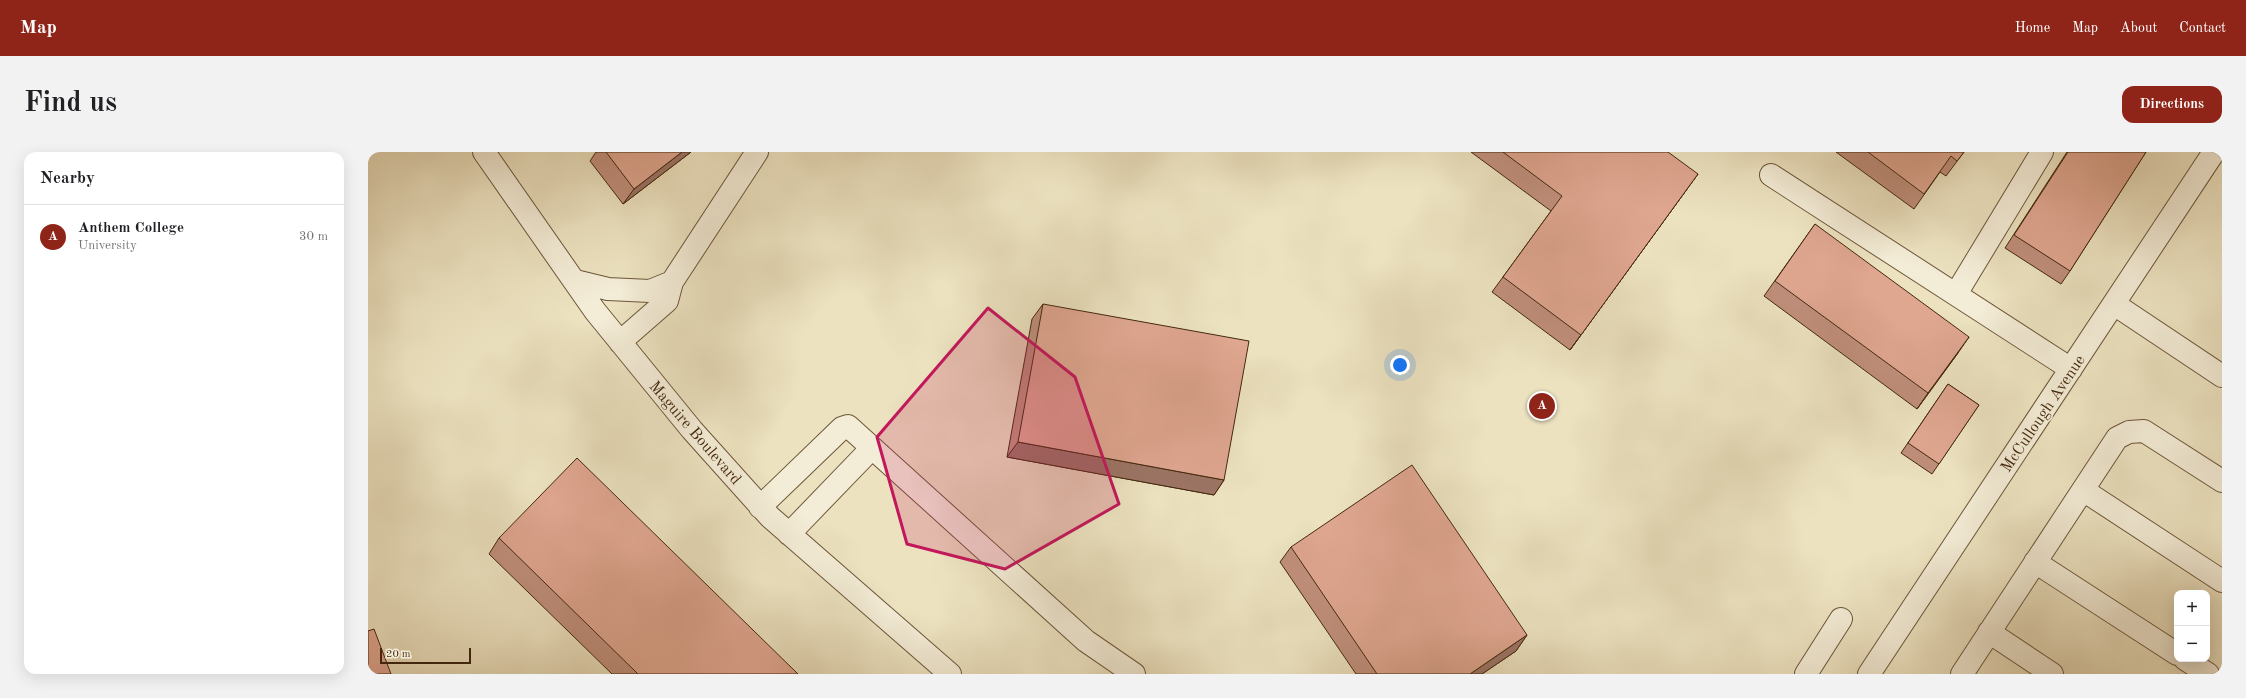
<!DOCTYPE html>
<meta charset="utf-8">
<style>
body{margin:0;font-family:"Old Standard TT",serif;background:#f2f2f2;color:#202124}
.controls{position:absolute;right:12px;bottom:12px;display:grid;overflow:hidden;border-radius:8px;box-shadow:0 4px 16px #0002}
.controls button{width:36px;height:36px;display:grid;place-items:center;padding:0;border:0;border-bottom:1px solid #e0e0e0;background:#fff;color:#202124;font:20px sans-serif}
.scale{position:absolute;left:12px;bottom:10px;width:91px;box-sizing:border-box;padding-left:4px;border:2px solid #43280e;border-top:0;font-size:11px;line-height:14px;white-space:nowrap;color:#43280e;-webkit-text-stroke:3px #f3ecd6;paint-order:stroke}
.you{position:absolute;left:1032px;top:213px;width:14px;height:14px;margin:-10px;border:3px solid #fff;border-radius:50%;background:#1a73e8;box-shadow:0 0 0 6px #1a73e833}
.badge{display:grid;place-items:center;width:26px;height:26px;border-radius:50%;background:#8f2418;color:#fff;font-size:13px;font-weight:700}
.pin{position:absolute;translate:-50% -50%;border:2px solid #fff;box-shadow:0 1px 4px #0006}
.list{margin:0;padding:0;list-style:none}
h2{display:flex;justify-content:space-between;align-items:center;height:52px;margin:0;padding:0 16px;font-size:17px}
h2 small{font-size:13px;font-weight:400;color:#757577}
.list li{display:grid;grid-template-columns:26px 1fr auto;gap:12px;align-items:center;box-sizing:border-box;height:64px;padding:0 16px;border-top:1px solid #e0e0e0}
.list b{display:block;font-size:15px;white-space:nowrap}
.list p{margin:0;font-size:13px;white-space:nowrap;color:#757577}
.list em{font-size:13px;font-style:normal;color:#757577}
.map{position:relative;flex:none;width:1854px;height:522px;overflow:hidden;border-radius:12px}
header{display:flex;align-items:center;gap:24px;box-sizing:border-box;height:56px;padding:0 20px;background:#8f2418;color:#fff}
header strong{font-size:19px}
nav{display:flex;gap:22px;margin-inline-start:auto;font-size:14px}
.intro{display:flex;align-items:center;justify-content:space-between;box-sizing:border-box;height:96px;padding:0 24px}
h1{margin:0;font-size:28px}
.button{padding:10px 18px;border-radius:12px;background:#8f2418;color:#fff;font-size:14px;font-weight:700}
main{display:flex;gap:24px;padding:0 24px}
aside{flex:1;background:#fff;border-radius:12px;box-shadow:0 4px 16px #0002}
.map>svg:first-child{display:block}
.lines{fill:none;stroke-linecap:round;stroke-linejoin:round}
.minor-casing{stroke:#6d563a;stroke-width:24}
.minor{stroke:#f3ecd6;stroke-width:22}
.wall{fill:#c08f7c;stroke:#43280e}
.shaded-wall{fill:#9c7465;stroke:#43280e}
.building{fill:#dfa690;stroke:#43280e}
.marked{fill:#c2185b;fill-opacity:0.2;stroke:#c2185b;stroke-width:3;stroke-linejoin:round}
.labels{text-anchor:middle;stroke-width:3.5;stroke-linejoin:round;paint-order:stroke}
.street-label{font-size:16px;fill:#43280e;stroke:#f3ecd6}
</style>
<header>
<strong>Map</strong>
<nav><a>Home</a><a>Map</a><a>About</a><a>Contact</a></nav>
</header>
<div class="intro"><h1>Find us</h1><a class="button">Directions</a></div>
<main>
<aside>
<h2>Nearby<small></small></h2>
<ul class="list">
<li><span class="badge">A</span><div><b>Anthem College</b><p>University</p></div><em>30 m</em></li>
</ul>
</aside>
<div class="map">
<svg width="1854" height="522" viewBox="0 0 1854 522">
<rect width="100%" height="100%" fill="#ece2c0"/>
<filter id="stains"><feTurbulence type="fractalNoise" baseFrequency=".005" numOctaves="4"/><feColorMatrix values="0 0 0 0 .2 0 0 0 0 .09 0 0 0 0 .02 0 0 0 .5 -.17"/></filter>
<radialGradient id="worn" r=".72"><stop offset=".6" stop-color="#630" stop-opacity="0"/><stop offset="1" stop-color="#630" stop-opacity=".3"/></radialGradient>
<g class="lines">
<g class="minor-casing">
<path id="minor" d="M116,0L227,159L324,278L402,365L582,522
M1403,23L1703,217
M207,129L240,137L282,139L304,130
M1588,142L1674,0
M1746,152L1854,224
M252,190L299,149L304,130L389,0
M1715,338L1854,429
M392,355L474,276L480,274L718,489L766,522
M421,382L503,297
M1667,410L1809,502
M1621,480L1684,522
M1817,507L1840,522
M1438,522L1473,467
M1501,522L1846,0
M1594,522L1749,286L1761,280L1776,279L1854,329"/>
</g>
<use href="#minor" class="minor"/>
</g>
<path class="wall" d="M228,0H323L255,52L222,9Z
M1103,0H1300L1319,37L1202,198L1124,140L1183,59Z
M1468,0H1596L1578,24L1572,20L1546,57Z
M1699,0H1778L1702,119L1693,132L1637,96Z
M1447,72L1590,201L1549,257L1396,144Z
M675,152L856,328L846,343L639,305L664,167Z
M1580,232L1611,253L1564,322L1533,301Z
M131,386L430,522H244L121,402Z
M923,395L1159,483L1148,499L1114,522H988L912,410Z"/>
<path class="shaded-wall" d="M314,0H323L255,52L266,37Z
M1330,22L1319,37L1202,198L1213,183Z
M1601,185L1590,201L1549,257L1560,241Z
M650,290L856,328L846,343L639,305Z
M1159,483L1148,499L1114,522H1102Z"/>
<path class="building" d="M238,0H314L266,37Z
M1135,0H1300L1330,22L1213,183L1135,125L1194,44Z
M1500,0H1596L1589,9L1583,4L1556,42Z
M1700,0H1778L1702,119L1646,83Z
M1447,72L1601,185L1560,241L1407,129Z
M675,152L881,189L856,328L650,290Z
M1580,232L1611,253L1571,312L1540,291Z
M209,306L430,522H270L131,386Z
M1044,313L1159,483L1102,522H1009L923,395Z
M6,477L23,522H0V479Z"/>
<path class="marked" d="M620,156L707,225L751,352L637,417L539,392L509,285Z"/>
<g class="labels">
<g class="street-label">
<text transform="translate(1674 261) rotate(-56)" y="6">McCullough Avenue</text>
<text transform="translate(328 280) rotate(49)" y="6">Maguire Boulevard</text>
</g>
</g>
<rect width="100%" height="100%" filter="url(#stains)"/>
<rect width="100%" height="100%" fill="url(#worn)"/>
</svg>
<div class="controls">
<button>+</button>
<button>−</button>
</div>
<div class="scale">20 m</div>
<div class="you"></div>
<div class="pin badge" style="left:1174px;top:254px">A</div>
</div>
</main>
